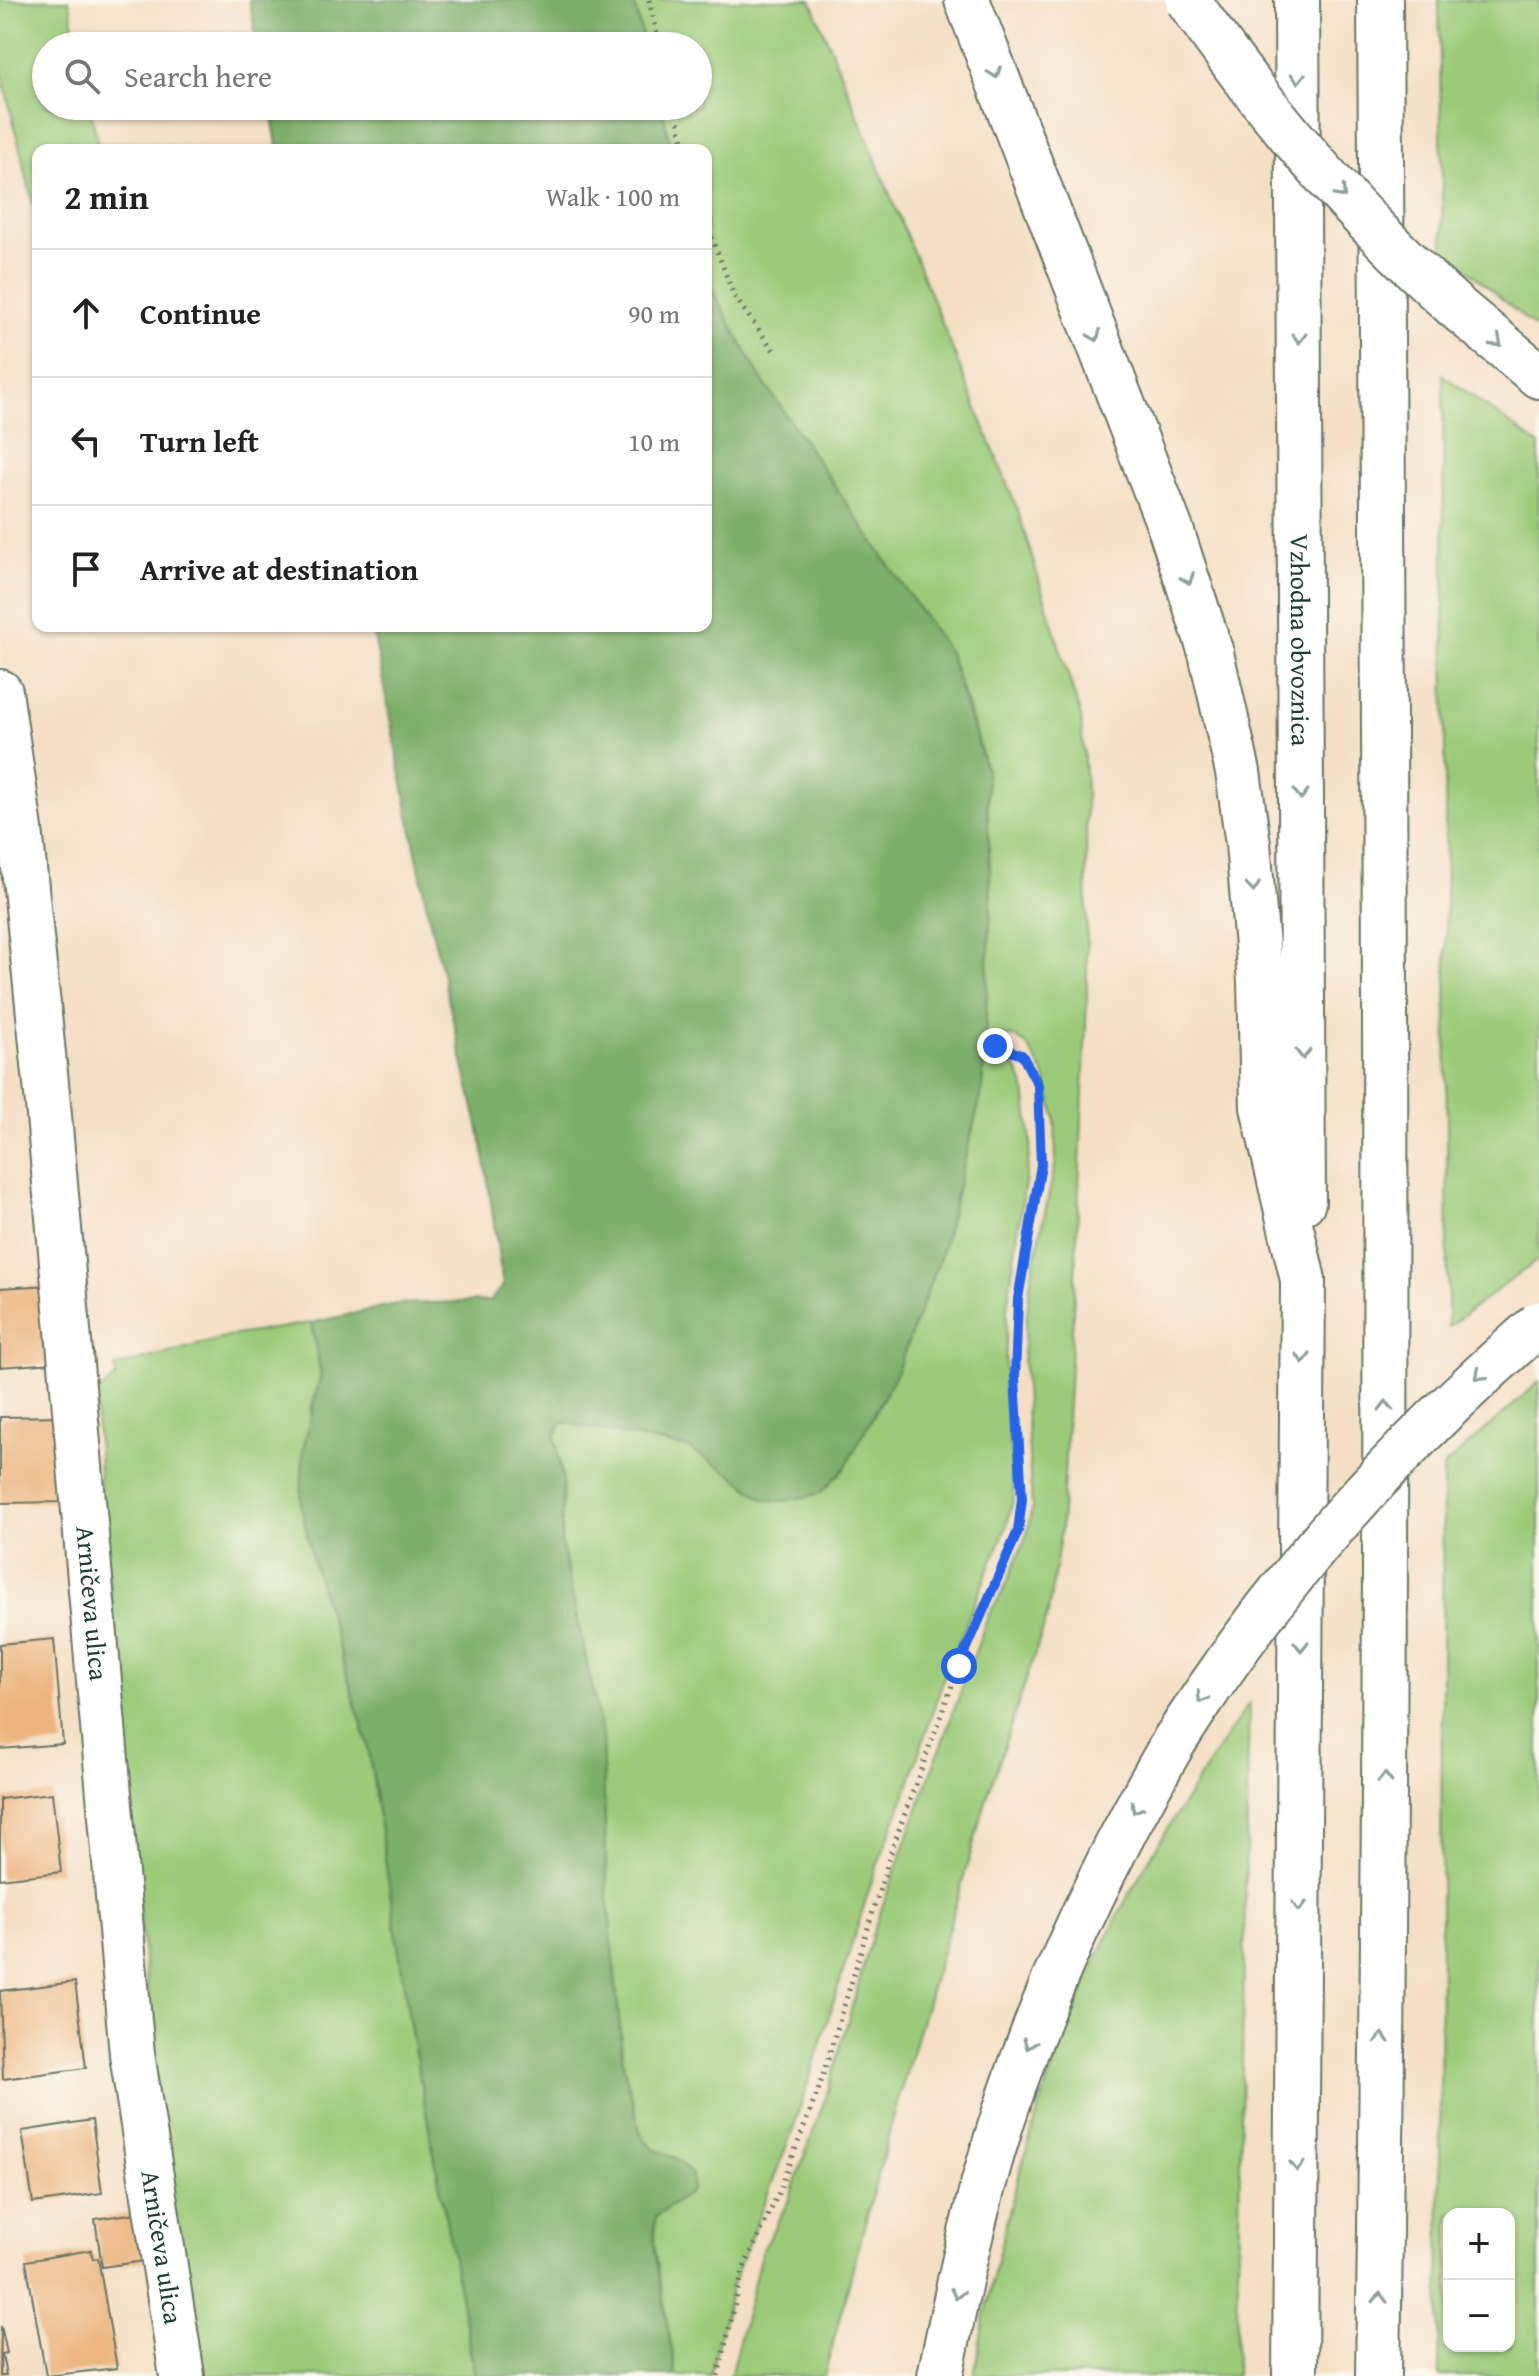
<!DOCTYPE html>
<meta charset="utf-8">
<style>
body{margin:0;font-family:"Gentium Book Plus",serif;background:#f6f6f6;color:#222}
.controls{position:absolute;right:24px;bottom:24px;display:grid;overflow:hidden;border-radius:16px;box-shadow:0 2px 6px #0004}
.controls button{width:72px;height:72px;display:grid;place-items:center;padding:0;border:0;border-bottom:2px solid #e0e0e0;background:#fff;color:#222;font:40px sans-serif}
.stop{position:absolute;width:24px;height:24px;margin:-18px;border:6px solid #2563eb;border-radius:50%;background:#fff}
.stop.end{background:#2563eb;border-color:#fff;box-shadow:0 2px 8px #0008}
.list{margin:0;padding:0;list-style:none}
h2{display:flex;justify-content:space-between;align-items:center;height:104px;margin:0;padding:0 32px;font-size:34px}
h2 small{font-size:26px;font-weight:400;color:#767676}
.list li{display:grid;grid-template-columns:52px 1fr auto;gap:24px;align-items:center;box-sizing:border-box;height:128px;padding:0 32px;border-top:2px solid #e0e0e0}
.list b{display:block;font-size:30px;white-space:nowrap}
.list em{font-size:26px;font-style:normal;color:#767676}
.icon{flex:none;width:44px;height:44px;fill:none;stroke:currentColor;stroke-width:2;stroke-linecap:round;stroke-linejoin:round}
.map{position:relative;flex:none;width:1539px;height:2376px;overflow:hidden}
.search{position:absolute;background:#fff;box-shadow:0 2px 6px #0004;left:32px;top:32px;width:680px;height:88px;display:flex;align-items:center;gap:20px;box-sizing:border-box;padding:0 28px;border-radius:44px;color:#767676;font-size:30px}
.panel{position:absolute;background:#fff;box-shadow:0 2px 6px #0004;left:32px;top:144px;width:680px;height:488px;border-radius:16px}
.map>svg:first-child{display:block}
.green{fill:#9bcb79;stroke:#5d8456;stroke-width:2;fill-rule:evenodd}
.forest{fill:#7caf69;stroke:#4e764e;stroke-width:2}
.building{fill:#ecb57f}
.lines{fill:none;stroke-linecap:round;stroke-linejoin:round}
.minor-casing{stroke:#6a7666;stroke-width:48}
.highway-casing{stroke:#6a7666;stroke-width:48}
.path{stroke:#6a7666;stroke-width:5;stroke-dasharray:2 6;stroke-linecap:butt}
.minor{stroke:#fff;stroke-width:44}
.highway{stroke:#fff;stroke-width:44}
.highway-bridge-casing{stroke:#6a7666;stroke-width:48;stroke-linecap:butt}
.highway-bridge{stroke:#fff;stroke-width:44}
.oneway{stroke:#8f9e9a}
.route{stroke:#2563eb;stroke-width:10}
.labels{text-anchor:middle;stroke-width:6;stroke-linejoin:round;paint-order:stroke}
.street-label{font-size:26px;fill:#1f3d34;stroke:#fbf7ec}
</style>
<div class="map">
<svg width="1539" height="2376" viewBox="0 0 1539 2376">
<rect width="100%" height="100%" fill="#fbf7ec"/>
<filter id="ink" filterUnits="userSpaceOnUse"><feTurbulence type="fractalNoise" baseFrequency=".0125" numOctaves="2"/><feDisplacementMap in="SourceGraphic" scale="16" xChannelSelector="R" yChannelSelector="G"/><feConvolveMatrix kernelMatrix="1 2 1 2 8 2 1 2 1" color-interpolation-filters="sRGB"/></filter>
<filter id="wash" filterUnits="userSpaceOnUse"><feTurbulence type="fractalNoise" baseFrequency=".006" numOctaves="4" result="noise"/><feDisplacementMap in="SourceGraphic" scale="32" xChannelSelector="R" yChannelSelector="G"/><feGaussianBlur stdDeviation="1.8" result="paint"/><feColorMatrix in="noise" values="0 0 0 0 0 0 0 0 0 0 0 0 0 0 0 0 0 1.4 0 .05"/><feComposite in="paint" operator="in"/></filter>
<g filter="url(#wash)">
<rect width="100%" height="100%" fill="#f4dfc4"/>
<path class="green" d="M0,0H69L78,46H46V106H90L99,150H38V224L0,66Z
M633,0H811L1017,508L1081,717L1086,788L1087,1000L1076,1259L1061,1530L1048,1614L986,1801L897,2104L824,2376H730L762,2250L788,2202L829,2087L874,1929L989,1614L1004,1590L1027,1534L1032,1507L1023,1354L1030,1283L1056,1161L1055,1117L1044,1074L1027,1045L1014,1037L985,1035L991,904L986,770L977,735L949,653L760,377L706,279V150H672L661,106H698V46H645Z
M1439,0H1539V331L1443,248Z
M1443,375L1539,445V1259L1448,1327Z
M984,1055L1016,1067L1025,1088L1031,1142L1007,1308L1005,1378L1014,1496L1006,1528L944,1677L909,1784L874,1874L794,2127L732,2285L710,2376H676L654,2244L655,2217L669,2205L676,2158L654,2149L641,2135L623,2063L607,1889L602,1734L561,1542L563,1482L555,1436L562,1422L688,1448L733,1475L763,1499L895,1376L940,1258L982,1092Z
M311,1323L321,1375L311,1411L312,1558L368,1745L410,2025L475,2376H189L156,2086L123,1737L128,1721L102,1531L95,1395L116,1377L115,1367L235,1335Z
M1539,1382V2376H1439L1443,1467ZM1449,2214H1509V2346H1449Z
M1249,1703L1236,2376H974C997,2233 1048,2054 1113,1925C1153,1847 1201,1775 1249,1703Z"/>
<path class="forest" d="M249,0H633L645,46H258Z
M270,106H661L672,150H278Z
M706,279L760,377L949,653L986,770L991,904L982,1092L940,1258L895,1376L845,1468L821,1493L786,1501L763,1499L733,1475L688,1448L562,1422L555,1435L563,1482L561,1542L602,1734L607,1889L623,2063L641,2135L654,2149L676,2158L692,2174V2191L655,2217L654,2244L676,2376H475L410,2025L368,1745L312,1558L301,1505L303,1449L321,1375L311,1323L396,1304L490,1301L503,1286L483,1147L428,913L372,626H706Z"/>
<g id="blocks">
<path class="building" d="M50,1285L55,1363L0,1367V1288Z
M64,1416L65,1502L0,1503V1417Z
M54,1639L63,1744L0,1749V1644Z
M52,1793L61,1872L0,1879V1799Z
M75,1982L86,2068L3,2079L0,1991Z
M92,2120L102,2193L33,2203L22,2131Z
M137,2213L144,2261L102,2267L95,2219Z
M91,2250L93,2259L98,2258L117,2368L46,2376L26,2261Z
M1,2326L7,2353L2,2354L6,2376H0Z"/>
</g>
</g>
<g filter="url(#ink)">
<use href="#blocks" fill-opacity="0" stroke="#6a7666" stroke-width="2"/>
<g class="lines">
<g class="minor-casing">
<g id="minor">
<path id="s1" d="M0,692L20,829L47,1093L132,2054L182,2376"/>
</g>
</g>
<g class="highway-casing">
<g id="highway">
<path d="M967,0L1171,530L1211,653L1238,772L1248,844L1260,981L1263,1107L1303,1280L1295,2376"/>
<path id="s2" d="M1297,0L1303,1202"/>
<path d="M1456,307L1539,376"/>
<path d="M940,2376C955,2303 970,2229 991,2157C1034,2010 1098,1872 1175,1740"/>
<path d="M1378,2376C1390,1584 1385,792 1380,0"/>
</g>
</g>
<path class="path" d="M649,0L660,46
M675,106L685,150
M706,222L734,296L774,351
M718,2376L743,2270L779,2192L819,2088L893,1846L959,1666L1018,1531L1022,1499L1015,1377L1018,1299L1041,1165L1038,1085L1022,1055L995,1046"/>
<use href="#minor" class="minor"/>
<use href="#highway" class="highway"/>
<g class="highway-bridge-casing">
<path id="highway-bridge" d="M1188,0C1265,112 1354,216 1456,307
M1175,1740C1280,1575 1392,1452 1539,1324"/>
</g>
<use href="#highway-bridge" class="highway-bridge"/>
</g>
<defs><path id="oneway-chevron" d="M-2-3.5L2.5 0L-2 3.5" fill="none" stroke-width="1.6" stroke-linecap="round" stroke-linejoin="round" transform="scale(2)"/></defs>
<g class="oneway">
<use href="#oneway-chevron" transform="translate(995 73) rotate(70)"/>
<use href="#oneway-chevron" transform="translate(1298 78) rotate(90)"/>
<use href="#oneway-chevron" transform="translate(1341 193) rotate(47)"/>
<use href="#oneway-chevron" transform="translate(1095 336) rotate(68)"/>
<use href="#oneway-chevron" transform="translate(1299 338) rotate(90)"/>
<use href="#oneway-chevron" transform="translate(1497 342) rotate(41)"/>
<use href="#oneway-chevron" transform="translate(1188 579) rotate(70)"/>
<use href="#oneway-chevron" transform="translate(1301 794) rotate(90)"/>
<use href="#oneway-chevron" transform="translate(1253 887) rotate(84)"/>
<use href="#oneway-chevron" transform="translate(1303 1054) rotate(90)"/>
<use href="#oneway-chevron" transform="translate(1303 1358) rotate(90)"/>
<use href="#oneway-chevron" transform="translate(1480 1375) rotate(139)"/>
<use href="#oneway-chevron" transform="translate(1386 1406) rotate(-90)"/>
<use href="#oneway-chevron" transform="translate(1301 1646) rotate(90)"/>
<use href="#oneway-chevron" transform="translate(1202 1698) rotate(122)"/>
<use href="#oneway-chevron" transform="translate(1385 1778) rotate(-90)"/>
<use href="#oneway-chevron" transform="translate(1136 1808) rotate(120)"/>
<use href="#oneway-chevron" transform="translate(1299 1906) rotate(90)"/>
<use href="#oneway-chevron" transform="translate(1382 2038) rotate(-89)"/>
<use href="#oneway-chevron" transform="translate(1029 2044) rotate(110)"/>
<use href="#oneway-chevron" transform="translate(1297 2166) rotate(90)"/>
<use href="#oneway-chevron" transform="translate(957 2294) rotate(102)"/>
<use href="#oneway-chevron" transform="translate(1380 2298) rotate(-89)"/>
</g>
</g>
<g class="lines" filter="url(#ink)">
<path class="route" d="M959,1666L1018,1531L1022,1499L1015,1377L1018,1299L1041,1165L1038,1085L1022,1055L995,1046"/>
</g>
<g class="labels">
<g class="street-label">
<text dy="9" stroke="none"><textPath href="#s2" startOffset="640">Vzhodna obvoznica</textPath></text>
<text dy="9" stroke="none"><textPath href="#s1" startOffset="916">Arničeva ulica</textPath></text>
<text dy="9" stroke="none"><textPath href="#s1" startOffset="1564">Arničeva ulica</textPath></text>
</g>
</g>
</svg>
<div class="controls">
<button>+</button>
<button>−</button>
</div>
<div class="stop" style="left:959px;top:1666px"></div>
<div class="stop end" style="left:995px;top:1046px"></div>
<div class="search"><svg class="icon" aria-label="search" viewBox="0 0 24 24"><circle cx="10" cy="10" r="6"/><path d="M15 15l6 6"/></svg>Search here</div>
<section class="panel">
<h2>2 min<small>Walk · 100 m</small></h2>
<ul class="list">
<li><svg class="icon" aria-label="ahead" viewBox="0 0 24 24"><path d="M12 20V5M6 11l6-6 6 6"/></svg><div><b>Continue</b></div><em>90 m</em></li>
<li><svg class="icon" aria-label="left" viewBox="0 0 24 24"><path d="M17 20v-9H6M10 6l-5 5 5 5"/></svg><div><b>Turn left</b></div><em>10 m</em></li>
<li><svg class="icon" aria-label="arrive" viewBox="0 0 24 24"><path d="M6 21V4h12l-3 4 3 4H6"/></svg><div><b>Arrive at destination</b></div></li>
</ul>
</section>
</div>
